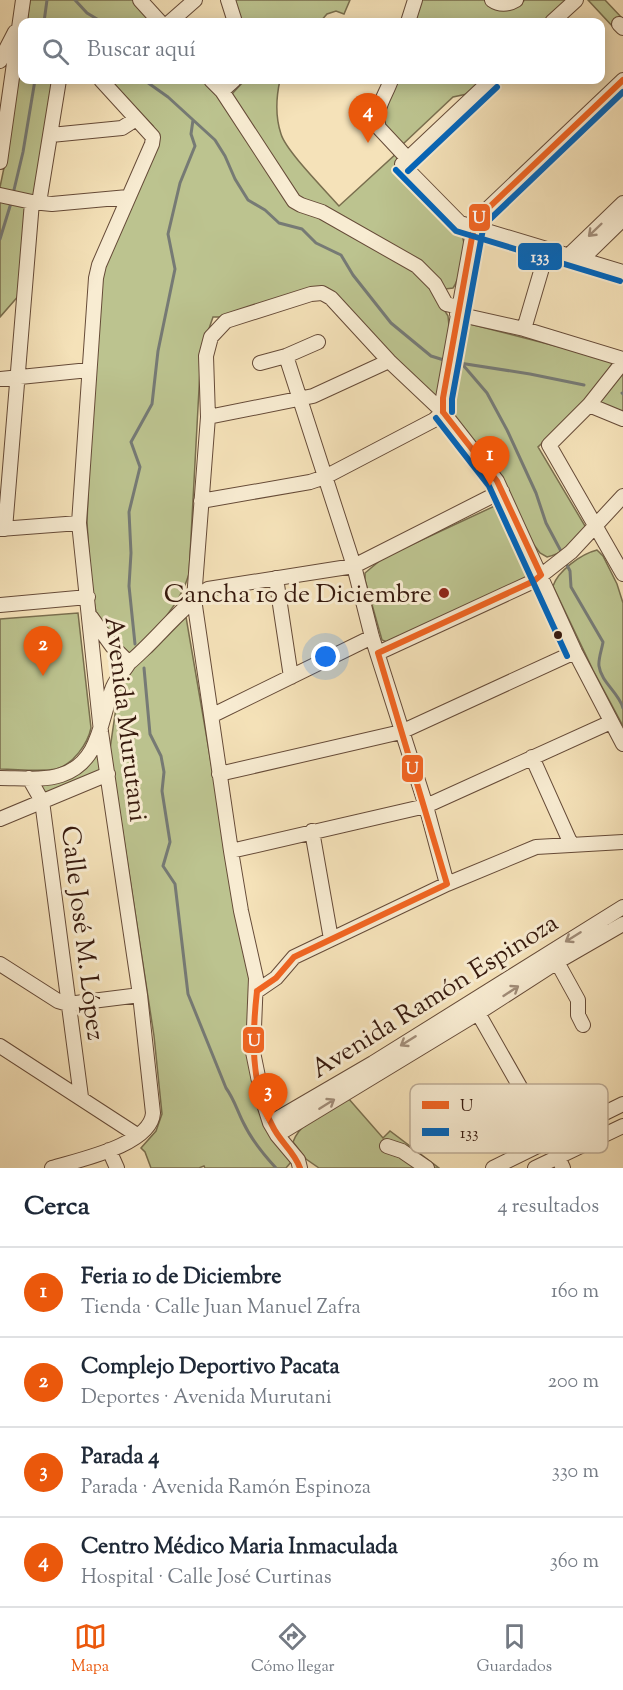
<!DOCTYPE html>
<html lang="es">
<meta charset="utf-8">
<style>
body{margin:0;font-family:"Sorts Mill Goudy",serif;background:#f6f6f7;color:#1f2937}
.you{position:absolute;left:326px;top:657px;width:21px;height:21px;margin:-15px;border:4px solid #fff;border-radius:50%;background:#1a73e8;box-shadow:0 0 0 9px #1a73e833}
.badge{display:grid;place-items:center;width:39px;height:39px;border-radius:50%;background:#ea580c;color:#fff;font-size:20px;font-weight:700}
.pin{position:absolute;translate:-50% -50px;filter:drop-shadow(0 2px 3px #0008)}
.pin::after{content:'';position:absolute;top:32px;width:21px;height:18px;background:inherit;clip-path:polygon(0 0,100% 0,50% 100%)}
.list{margin:0;padding:0;list-style:none}
h2{display:flex;justify-content:space-between;align-items:center;height:78px;margin:0;padding:0 24px;font-size:26px}
h2 small{font-size:20px;font-weight:400;color:#747a83}
.list li{display:grid;grid-template-columns:39px 1fr auto;gap:18px;align-items:center;box-sizing:border-box;height:90px;padding:0 24px;border-top:2px solid #e0e1e3}
.list b{display:block;font-size:22px;white-space:nowrap}
.list p{margin:0;font-size:20px;white-space:nowrap;color:#747a83}
.list em{font-size:20px;font-style:normal;color:#747a83}
.icon{flex:none;width:33px;height:33px;fill:none;stroke:currentColor;stroke-width:2;stroke-linecap:round;stroke-linejoin:round}
.map{position:relative;flex:none;width:623px;height:1168px;overflow:hidden}
.search{position:absolute;background:#fff;box-shadow:0 3px 15px #0003;left:18px;right:18px;top:18px;height:66px;display:flex;align-items:center;gap:15px;box-sizing:border-box;padding:0 21px;border-radius:12px;color:#747a83;font-size:22px}
.sheet{height:438px;background:#fff}
nav{display:flex;justify-content:space-around;align-items:center;box-sizing:border-box;height:84px;border-top:2px solid #e0e1e3;background:#fff;font-size:16px;color:#747a83}
nav a{display:grid;justify-items:center;gap:3px}
nav .on{color:#ea580c}
.map>svg:first-child{display:block}
.green{fill:#bcc38f;stroke:#796e4e;stroke-width:1.5}
.lines{fill:none;stroke-linecap:round;stroke-linejoin:round}
.stream{stroke:#767a75;stroke-width:3}
.minor-casing{stroke:#664b38;stroke-width:16}
.minor{stroke:#f8ecd2;stroke-width:14}
.bus-1-casing{stroke:#f8ecd2;stroke-width:10}
.bus-2-casing{stroke:#f8ecd2;stroke-width:10}
.bus-1{stroke:#f26522;stroke-width:6}
.bus-2{stroke:#0065bd;stroke-width:6}
.oneway{stroke:#a18d79}
.poi-dot{fill:#8f2418;stroke:#f8ecd2;stroke-width:2}
.bus-dot{fill:#36190d;stroke:#f8ecd2;stroke-width:2}
.labels{text-anchor:middle;stroke-width:6;stroke-linejoin:round;paint-order:stroke}
.poi-label{font-size:26px;fill:#36190d;stroke:#f8ecd2;text-anchor:end}
.street-label{font-size:26px;fill:#36190d;stroke:#f8ecd2}
.key{fill:#f8ecd2;stroke:#bead97;stroke-width:1.5}
.key-label{font-size:16px;fill:#36190d}
.line-badge{stroke:#f8ecd2;stroke-width:2}
.badge-label{font-size:16px;text-anchor:middle;font-weight:bold;fill:#fff}
</style>
<div class="map">
<svg width="623" height="1168" viewBox="0 0 623 1168">
<rect width="100%" height="100%" fill="#f5e2b9"/>
<filter id="stains"><feTurbulence type="fractalNoise" baseFrequency=".00333" numOctaves="4"/><feColorMatrix values="0 0 0 0 .2 0 0 0 0 .09 0 0 0 0 .02 0 0 0 .5 -.17"/></filter>
<radialGradient id="worn" r=".72"><stop offset=".6" stop-color="#630" stop-opacity="0"/><stop offset="1" stop-color="#630" stop-opacity=".3"/></radialGradient>
<path class="green" d="M30,0H134L153,22H27Z
M232,0H350L344,14L336,11L327,14L320,22H239Z
M420,0H484L494,7L507,10L513,9L525,0H567L543,22H412Z
M588,0H605L623,19L615,29Z
M22,53V80H55L36,194L30,197L2,189L0,187L6,158Z
M110,80H203L217,95L292,207L319,214L418,271L432,289L448,316L450,335L436,403L322,288L222,317H213L201,352L189,574C180,605 154,632 132,655L118,643L96,612L91,587L87,522L93,373L102,273L158,136L153,126Z
M245,80H280C276,98 275,116 281,134C286,151 326,191 339,206L397,153V167L458,231C460,233 463,237 463,239C467,249 459,280 453,288L445,289L298,199L230,96Z
M394,80H483L467,94L453,97L402,145L381,124Z
M0,200L19,204L25,208L21,293L0,317Z
M462,322L614,361L588,400L538,447L588,531C575,542 564,553 547,557L540,553L534,545L502,478L450,412L449,404Z
M623,372V415L596,404Z
M499,504L530,567V574L525,579L389,643L382,640L365,580V573L383,558Z
M597,550L603,556L617,584L623,603V726L593,670L553,586C558,571 581,554 597,550Z
M78,613L91,728C88,743 73,765 56,769C40,772 17,769 0,769V619Z
M186,617L229,867L251,977L247,1051L291,1162L286,1168H205L204,1166L199,1168H151L145,1152L141,1148L156,1131L162,1114L154,1036L110,749L119,687L131,668L152,652Z
M96,754L99,755L101,772L44,795L39,784C69,782 77,777 96,754Z
M348,1098L383,1138L390,1131L439,1168H319L306,1159L293,1142C301,1120 329,1110 348,1098Z"/>
<g class="lines">
<path class="stream" d="M75,0L87,13L102,22
M44,22L47,0
M144,80L168,97L215,140L225,156L235,179L248,200L265,210L279,223L302,229L316,243L341,255L353,275L391,323L431,356L447,361
M13,194L23,152L35,80
M0,239L11,203
M453,362L530,374L584,385
M463,365L487,393L507,430L536,493L546,523L563,555
M622,393L623,394
M565,561L570,571L571,587L603,642C602,649 598,659 599,666C601,682 619,693 623,708
M135,644L129,586L131,553L129,512L140,467L131,442L152,404L158,351L175,269L168,234L180,183L195,146L191,134L193,120
M144,668L150,734L161,756L164,772L162,791L170,842L163,866L175,884L188,994L226,1088C234,1099 237,1110 243,1122C251,1139 263,1154 276,1168"/>
<g class="minor-casing">
<path id="minor" d="M140,0L160,22
M228,0L235,22
M492,0C499,5 508,5 516,0
M170,22L195,0
M408,22L415,0
M552,22L576,0
M619,24L623,28
M0,61L15,32
M211,80L222,91L294,201L301,205L322,212L417,266L435,284L446,304L459,307
M391,80C386,95 373,111 379,128L408,159
M491,80L402,164L460,223L623,272
M222,91L234,80
M51,135L122,128L136,119
M0,162L23,0
M0,195L32,202L52,204L128,197
M39,203L59,80
M567,257L623,203
M581,260L623,219
M457,314L524,329L623,359
M524,329L547,251
M286,356L354,566L372,637L426,806L447,884
M623,362L589,405L549,445L623,574
M260,363L286,356L318,342
M0,379L89,370
M589,405L623,419
M443,412V398L474,226L480,216L623,80
M208,417L313,396L389,361
M201,501L310,482L325,477L434,420L443,412
M0,529L79,523
M5,529L32,202
M276,578L291,677
M0,605L88,597
M378,653L534,581L571,552L623,496
M129,663C156,640 178,610 208,589L354,566L502,491
M213,715L372,637
M532,757L571,844
M219,774L401,732L575,652
M0,778C19,778 43,781 61,775C101,762 100,719 113,687C117,678 124,671 129,663L112,646L91,617
M29,778L42,801L81,1097
M0,819L108,774
M312,831L331,939
M231,851L426,806L611,722
M557,962L578,1000V1015L583,1025
M0,964L58,1001L68,1004L140,995
M257,991L276,978L294,957L447,884L536,847L623,842
M478,1013L549,1138L563,1168
M0,1046L137,1135
M270,1123L373,1063L623,907
M277,1135L478,1013L557,962L623,924
M387,1146L402,1151L427,1168
M109,1150L117,1168
M52,1168C78,1160 151,1145 153,1113L140,995L101,732L79,523L96,278L99,265L152,144L153,137L101,80
M300,1168L298,1160L277,1135L270,1123L263,1101L253,1052L256,978L241,911L231,851L194,599L208,417L206,356L211,337L226,321L311,294L322,293L331,298L389,361L443,412L497,481L575,652L623,744
M493,1168L623,1104
M535,1168L623,1126"/>
</g>
<use href="#minor" class="minor"/>
<g class="bus-1-casing">
<path id="bus-1" d="M443,412V398L474,226L480,216L623,80
M443,412L497,481L541,575
M378,653L447,884
M378,653L534,581L541,575
M257,991L276,978L294,957L447,884
M257,991C252,1036 250,1083 272,1125C279,1141 294,1151 300,1168"/>
</g>
<g class="bus-2-casing">
<path id="bus-2" d="M396,170L456,231L620,281
M408,171L497,87
M452,412V399L483,229L487,222L623,92
M436,418L489,486L567,656"/>
</g>
<use href="#bus-1" class="bus-1"/>
<use href="#bus-2" class="bus-2"/>
</g>
<defs><path id="oneway-shaft" d="M-6 0H5M1.5-3L5.5 0L1.5 3" fill="none" stroke-width="1.6" stroke-linecap="round" stroke-linejoin="round" transform="scale(1.5)"/></defs>
<g class="oneway">
<use href="#oneway-shaft" transform="translate(595 230) rotate(136)"/>
<use href="#oneway-shaft" transform="translate(573 937) rotate(148)"/>
<use href="#oneway-shaft" transform="translate(511 991) rotate(-33)"/>
<use href="#oneway-shaft" transform="translate(408 1041) rotate(148)"/>
<use href="#oneway-shaft" transform="translate(327 1104) rotate(-32)"/>
</g>
<circle class="poi-dot" cx="444" cy="593" r="6"/>
<circle class="bus-dot" cx="558" cy="635" r="5"/>
<g class="labels">
<g class="poi-label">
<text x="432" y="602">Cancha 10 de Diciembre</text>
</g>
<g class="street-label">
<text transform="translate(127 719) rotate(83)" y="9">Avenida Murutani</text>
<text transform="translate(84 933) rotate(83)" y="9">Calle José M. López</text>
<text transform="translate(434 995) rotate(-32)" y="9">Avenida Ramón Espinoza</text>
</g>
</g>
<rect x="410" y="1084" width="198" height="69" rx="9" class="key"/>
<rect x="422" y="1101" width="27" height="8" fill="#f26522"/>
<rect x="422" y="1128" width="27" height="8" fill="#0065bd"/>
<g class="key-label">
<text x="460" y="1111">U</text>
<text x="460" y="1138">133</text>
</g>
<g class="line-badge">
<rect x="468" y="203" width="23" height="29" rx="6" fill="#f26522"/>
<rect x="517" y="242" width="46" height="29" rx="6" fill="#0065bd"/>
<rect x="401" y="754" width="23" height="29" rx="6" fill="#f26522"/>
<rect x="242" y="1026" width="23" height="28" rx="6" fill="#f26522"/>
</g>
<g class="badge-label">
<text x="479" y="223">U</text>
<text x="540" y="262">133</text>
<text x="412" y="774">U</text>
<text x="254" y="1046">U</text>
</g>
<rect width="100%" height="100%" filter="url(#stains)"/>
<rect width="100%" height="100%" fill="url(#worn)"/>
</svg>
<div class="you"></div>
<div class="pin badge" style="left:490px;top:486px">1</div>
<div class="pin badge" style="left:43px;top:676px">2</div>
<div class="pin badge" style="left:268px;top:1123px">3</div>
<div class="pin badge" style="left:368px;top:143px">4</div>
<div class="search"><svg class="icon" aria-label="search" viewBox="0 0 24 24"><circle cx="10" cy="10" r="6"/><path d="M15 15l6 6"/></svg>Buscar aquí</div>
</div>
<section class="sheet">
<h2>Cerca<small>4 resultados</small></h2>
<ul class="list">
<li><span class="badge">1</span><div><b>Feria 10 de Diciembre</b><p>Tienda · Calle Juan Manuel Zafra</p></div><em>160 m</em></li>
<li><span class="badge">2</span><div><b>Complejo Deportivo Pacata</b><p>Deportes · Avenida Murutani</p></div><em>200 m</em></li>
<li><span class="badge">3</span><div><b>Parada 4</b><p>Parada · Avenida Ramón Espinoza</p></div><em>330 m</em></li>
<li><span class="badge">4</span><div><b>Centro Médico Maria Inmaculada</b><p>Hospital · Calle José Curtinas</p></div><em>360 m</em></li>
</ul>
</section>
<nav>
<a class="on"><svg class="icon" aria-label="map" viewBox="0 0 24 24"><path d="M3 6l6-2 6 2 6-2v14l-6 2-6-2-6 2zM9 4v14M15 6v14"/></svg>Mapa</a>
<a><svg class="icon" aria-label="directions" viewBox="0 0 24 24"><path d="M12 3l9 9-9 9-9-9zM9 14v-3h6M13 9l2 2-2 2"/></svg>Cómo llegar</a>
<a><svg class="icon" aria-label="saved" viewBox="0 0 24 24"><path d="M7 4h10v16l-5-4-5 4z"/></svg>Guardados</a>
</nav>
